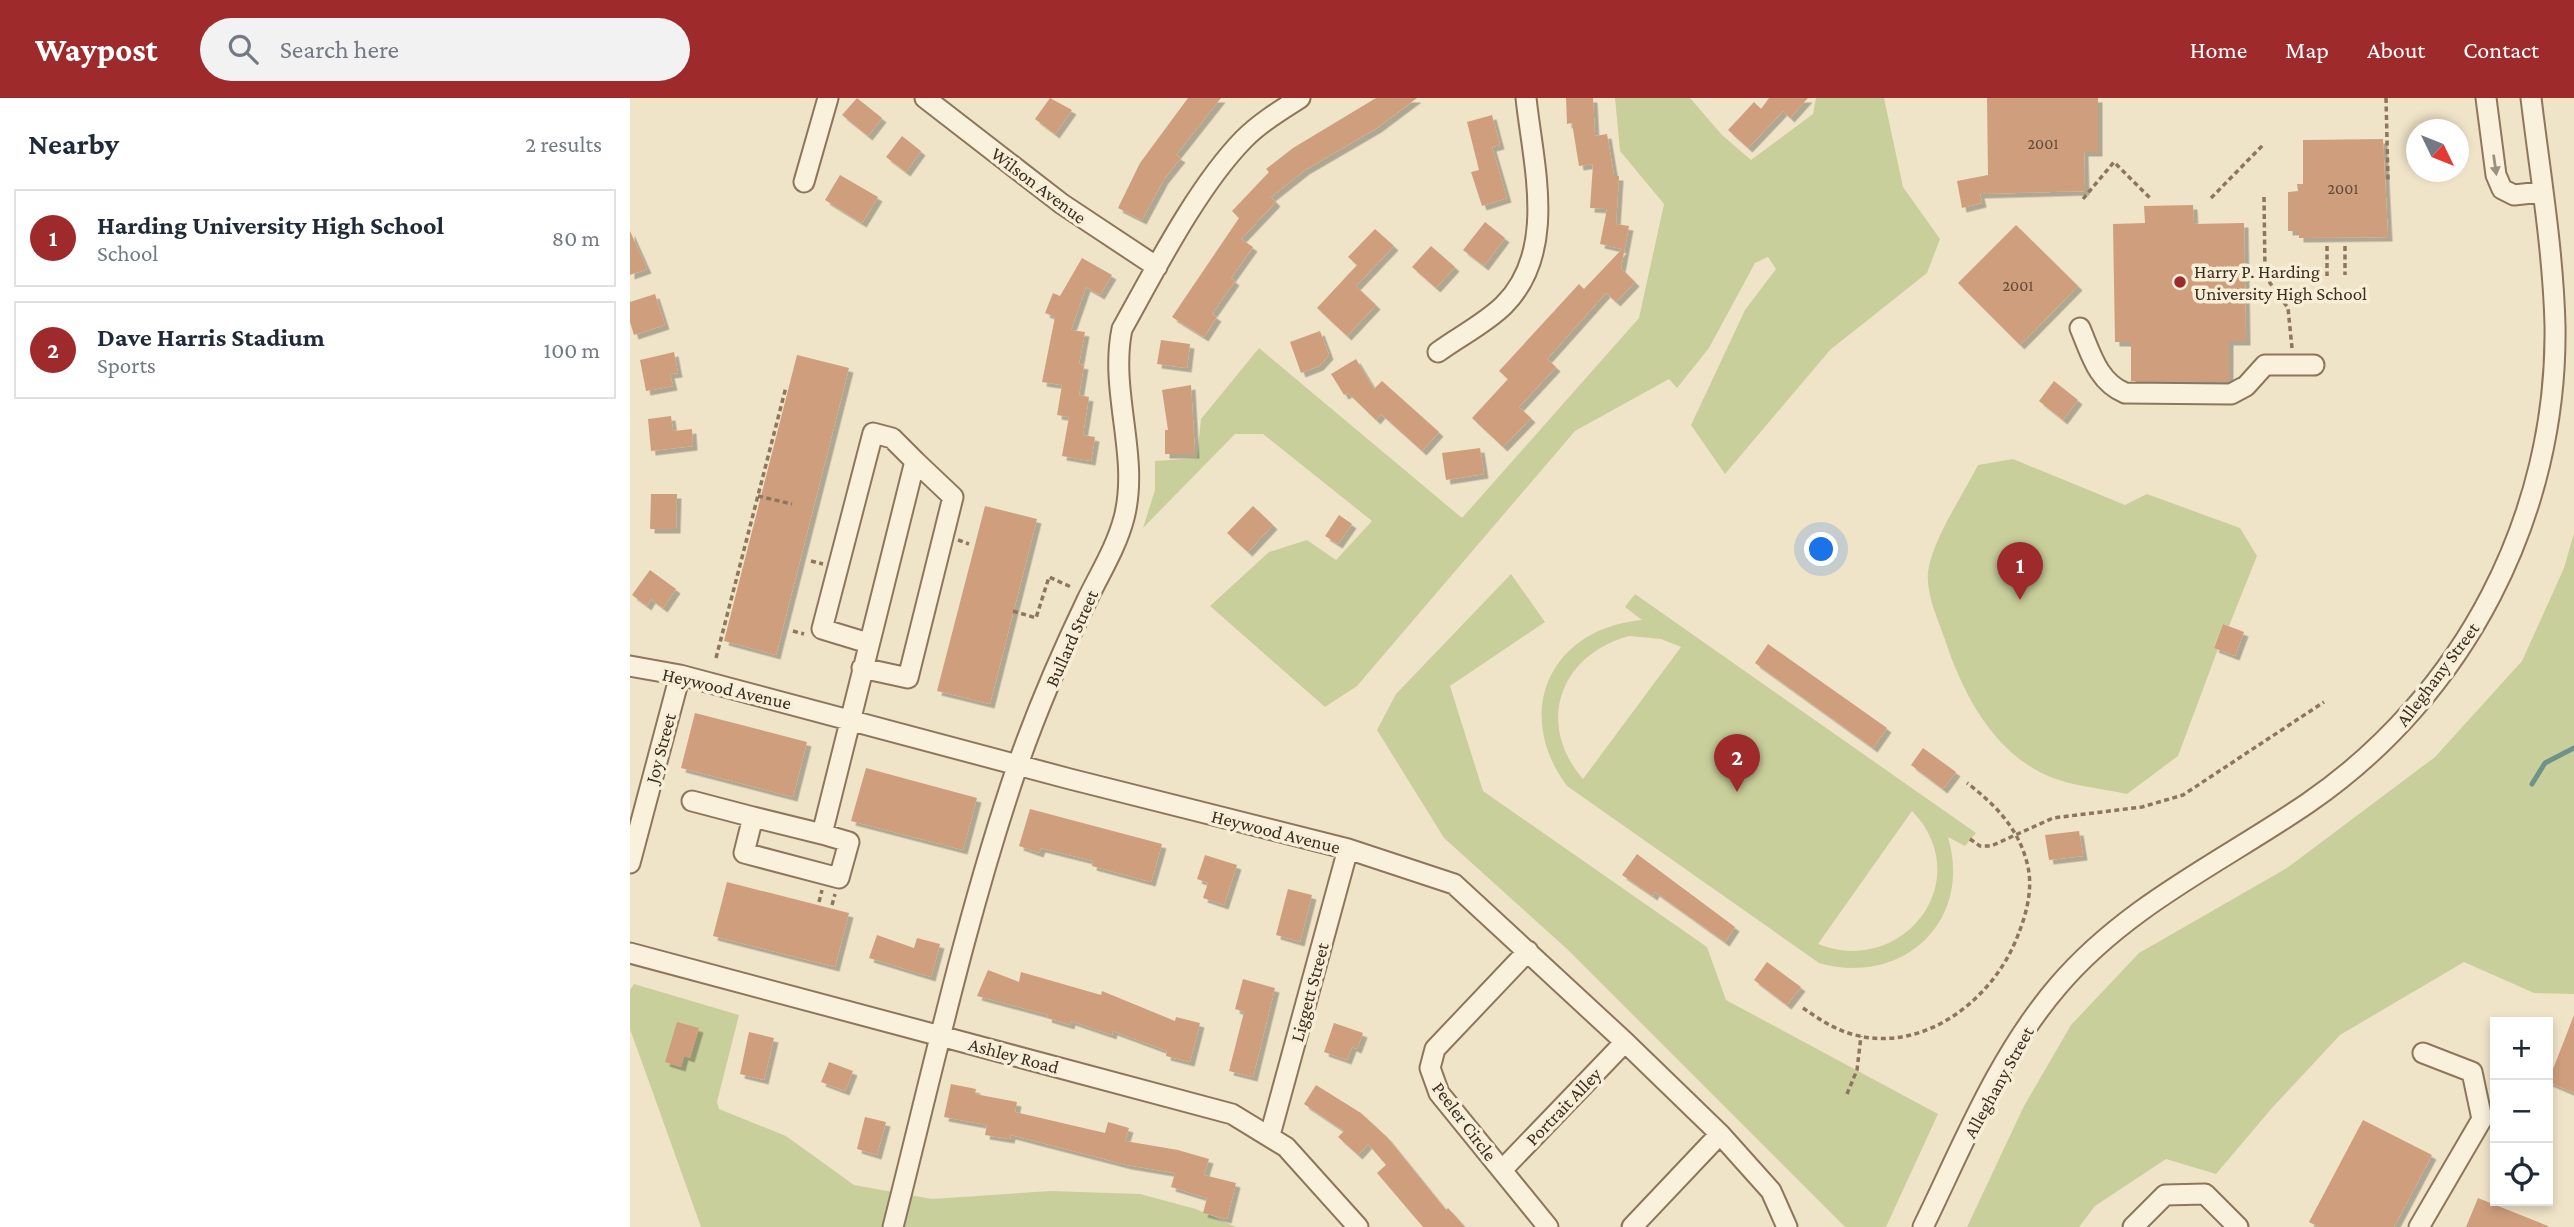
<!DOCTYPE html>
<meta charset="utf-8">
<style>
body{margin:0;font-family:"Crimson Pro",serif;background:#f2f2f3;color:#1f2937}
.controls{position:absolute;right:21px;bottom:21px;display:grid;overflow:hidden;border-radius:0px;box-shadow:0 4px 10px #0003}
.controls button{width:63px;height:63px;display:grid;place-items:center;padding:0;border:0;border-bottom:2px solid #e0e1e3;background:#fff;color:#1f2937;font:35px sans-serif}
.compass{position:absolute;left:1776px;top:21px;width:63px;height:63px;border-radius:50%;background:#fff;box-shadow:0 4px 10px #0003;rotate:133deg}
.you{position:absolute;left:1192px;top:452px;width:24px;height:24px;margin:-18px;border:5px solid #fff;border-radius:50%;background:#1a73e8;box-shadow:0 0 0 10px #1a73e833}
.badge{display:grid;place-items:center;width:46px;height:46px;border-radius:50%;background:#9e2a2b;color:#fff;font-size:23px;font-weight:700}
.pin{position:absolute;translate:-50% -58px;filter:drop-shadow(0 2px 4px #0008)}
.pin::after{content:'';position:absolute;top:37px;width:24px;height:21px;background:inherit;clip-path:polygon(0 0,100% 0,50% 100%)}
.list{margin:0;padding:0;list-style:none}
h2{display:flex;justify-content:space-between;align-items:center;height:91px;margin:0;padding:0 28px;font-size:30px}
h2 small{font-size:23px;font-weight:400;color:#747a83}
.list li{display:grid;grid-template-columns:46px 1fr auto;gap:21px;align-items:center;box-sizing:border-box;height:98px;margin:0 14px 14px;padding:0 14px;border:2px solid #e0e1e3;border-radius:0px}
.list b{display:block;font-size:26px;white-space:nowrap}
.list p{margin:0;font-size:23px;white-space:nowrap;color:#747a83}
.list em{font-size:23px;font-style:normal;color:#747a83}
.icon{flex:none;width:38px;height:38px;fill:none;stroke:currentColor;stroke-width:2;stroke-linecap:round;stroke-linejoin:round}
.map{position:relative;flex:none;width:1944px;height:1129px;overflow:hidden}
header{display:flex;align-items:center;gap:42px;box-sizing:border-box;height:98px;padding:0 35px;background:#9e2a2b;color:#fff}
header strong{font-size:33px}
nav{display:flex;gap:38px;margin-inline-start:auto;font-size:24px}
.search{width:490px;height:63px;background:#f2f2f3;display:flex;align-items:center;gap:18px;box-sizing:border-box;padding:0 24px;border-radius:38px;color:#747a83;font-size:26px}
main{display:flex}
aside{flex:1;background:#fff}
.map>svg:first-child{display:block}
.green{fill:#c9cf9b;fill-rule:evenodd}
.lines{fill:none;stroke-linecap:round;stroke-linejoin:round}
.stream{stroke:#6f938a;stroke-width:5}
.building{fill:#cf9f7d;filter:url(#shadow)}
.minor-casing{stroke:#8d765c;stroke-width:23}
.path{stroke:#8d765c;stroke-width:3.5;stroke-dasharray:5 3.5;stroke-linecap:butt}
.minor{stroke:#faf1dc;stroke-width:19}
.oneway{fill:#9c907e}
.poi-dot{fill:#9e2a2b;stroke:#f7eed8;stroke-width:2.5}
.labels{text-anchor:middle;stroke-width:7;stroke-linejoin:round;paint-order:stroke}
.number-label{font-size:16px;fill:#624a37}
.street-label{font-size:19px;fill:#3d2e20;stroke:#f7eed8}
.poi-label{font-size:19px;fill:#3d2e20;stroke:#f7eed8;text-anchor:start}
</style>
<header>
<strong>Waypost</strong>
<div class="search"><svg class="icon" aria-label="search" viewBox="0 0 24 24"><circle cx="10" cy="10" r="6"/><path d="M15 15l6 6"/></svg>Search here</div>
<nav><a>Home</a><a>Map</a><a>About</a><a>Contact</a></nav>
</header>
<main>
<aside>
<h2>Nearby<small>2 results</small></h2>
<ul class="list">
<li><span class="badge">1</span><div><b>Harding University High School</b><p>School</p></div><em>80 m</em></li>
<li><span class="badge">2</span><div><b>Dave Harris Stadium</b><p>Sports</p></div><em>100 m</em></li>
</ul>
</aside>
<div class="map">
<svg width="1944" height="1129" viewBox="0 0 1944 1129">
<defs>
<filter id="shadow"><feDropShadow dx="4.5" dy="4.5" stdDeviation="0" flood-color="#0004"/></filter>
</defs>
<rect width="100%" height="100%" fill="#f0e4c8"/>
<path class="green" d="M985,0H1060L1092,37L1121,62L1183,16L1186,0H1254L1273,89L1310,141L1297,175L1200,252L1095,376L1061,327L1115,212L1146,171L1138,159L1125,165L1079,250L1047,290L1039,281L945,333L727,588L695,609L580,508L639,454L677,442L706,462L742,423L633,336H605L513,430L525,392V363L567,360L571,321L629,250L832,420L1009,220L1034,106L990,53Z
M1383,361L1495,407L1517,396L1610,430L1627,458L1599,528L1593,526L1584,549L1588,551L1548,658L1497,696C1475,691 1450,689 1429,682C1367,662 1334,599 1315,542C1308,521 1296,497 1298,474C1302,442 1333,397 1348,367Z
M1944,435V896L1904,895L1834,864L1710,937L1642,1010L1586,1076L1536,1061L1465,1108L1449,1129H1337L1394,1008L1441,927L1509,855L1657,770L1805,659L1892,563L1934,470Z
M881,476L915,524L820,588L853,693L1077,849L1096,902L1308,1016L1256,1129H1215L937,851L814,740L747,632L766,596Z
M1005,496L1346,735L1335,748L1318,739C1343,823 1273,889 1189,865L937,688C882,614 921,530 1012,522L995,509ZM999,538L1031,541L1051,549L953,681C905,625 930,557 999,538ZM1282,713C1348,781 1274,880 1188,846Z
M4,886L109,917L87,1004L89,1011L156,1038L224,1087L302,1101L420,1093L510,1096L566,1111L606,1129H71L0,931V892Z"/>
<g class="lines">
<path class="stream" d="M1902,686L1915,665L1944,650"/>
</g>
<path class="building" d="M227,0L252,20L238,38L212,17Z
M420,0L442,12L425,36L405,21Z
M558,0H591L546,57L551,60L534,81L512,122L488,110L510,65Z
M746,0H787L747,30L675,72L641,99L646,104L611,141L623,149L601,180L605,183L582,216L587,219L574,239L542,219L609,120L602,113L639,74L636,71L663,50Z
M936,0H963L965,38L977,36L984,78H989L986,126L999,128L991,170L1005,184L986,204L976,195L917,261L926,269L889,309L901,320L873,349L842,320L878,281L869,273L949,186L954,191L992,151L970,146L977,111L960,110L963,66L949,68L942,25L937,26Z
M1139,0H1178L1160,20L1153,13L1118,50L1098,32L1124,4L1131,11Z
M1357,0H1468V54H1454L1455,93L1350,96L1352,105L1332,110L1327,83L1358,77Z
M862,17L870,47L862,49L877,100L852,108L841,74L849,72L837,24Z
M272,38L291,53L276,74L256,59Z
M1753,41L1758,139L1669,140V133H1658V94L1668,93L1667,86H1673V42Z
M210,77L248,99L232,125L195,102Z
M1563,107L1564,126L1614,125L1616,243H1599V283H1501V244H1485L1483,126L1515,125L1514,108Z
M855,124L875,140L854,168L833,152Z
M1386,127L1448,188L1390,247L1328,185Z
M745,131L764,148L726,188L746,207L717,238L687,210L727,167L718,159Z
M0,133L17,171L0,177Z
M801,148L825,169L806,190L782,169Z
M452,160L482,177L470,197L456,189L441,232L455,234L449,266L454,267L449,297L459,299L453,337L465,339L461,363L432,358L439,319L427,317L432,287L412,284L425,219L415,215L423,195L430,198Z
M25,196L35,227L4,237L0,224V204Z
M690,233L699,257L689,268L671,275L660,244Z
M531,242L560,246L557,270L527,266Z
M44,254L48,275L40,276L43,288L16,293L10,262Z
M167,257L219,270L146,557L94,543Z
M726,261L744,291L752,283L809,334L792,353L751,316L746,322L718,295L714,297L701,276Z
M1424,283L1448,302L1433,322L1409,303Z
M561,287L565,356H535V332H538L532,292Z
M41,318L43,333L62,331L63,348L21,353L18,321Z
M850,350L854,376L816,382L812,355Z
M21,396H47L46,431H20Z
M355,408L407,421L360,606L307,593Z
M623,408L643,427L618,454L597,435Z
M709,417L722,426L708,446L695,438Z
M20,472L46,491L33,510L21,501L17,508L2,497Z
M1593,526L1614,534L1605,558L1584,550Z
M1138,546L1257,630L1243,650L1125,565Z
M65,615L177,644L163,699L51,670Z
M1293,650L1326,674L1313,691L1281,667Z
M236,670L347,700L333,752L221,723Z
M400,711L532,746L521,784L462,768L463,763L411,750L409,755L389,748Z
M1449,733L1453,758L1419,762L1415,737Z
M1007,756L1105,829L1095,844L1025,794L1023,798L992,777Z
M575,757L607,767L594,807L573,800L578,785L567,781Z
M97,784L219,815L205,869L83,838Z
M658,791L682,797L670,844L646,837Z
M247,837L284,850L287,840L310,846L301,879L239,860Z
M1137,864L1171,889L1157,907L1124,882Z
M358,872L389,884L391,874L471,897L472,893L545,923L546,919L570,925L560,964L536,958L537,953L483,933L482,937L441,923L440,927L417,920L418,917L347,898Z
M613,881L645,890L623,979L599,973L614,914L605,911Z
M1944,917V995L1918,984Z
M47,924L69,930L60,960L54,958L51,969L35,964Z
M704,925L733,935L727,951L722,949L717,962L694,954Z
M119,934L144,940L134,982L110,976Z
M199,964L223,973L215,993L191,984Z
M321,986L346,991L345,996L387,1004L385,1014L475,1035L478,1024L499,1030L495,1043L548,1052L579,1061L574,1077L606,1085L597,1121L573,1115L577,1100L541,1089L545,1075L497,1067L381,1037L380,1041L355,1037L357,1027L314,1019Z
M686,987L731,1015L757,1039L816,1112L818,1110L835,1129H793L747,1075L756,1067L738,1046L728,1057L708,1039L714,1033L674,1006Z
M235,1019L256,1024L247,1057L227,1051Z
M1733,1022L1802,1057L1764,1129H1689L1679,1124Z
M1848,1100L1918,1128V1129H1836Z"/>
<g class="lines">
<g class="minor-casing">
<path id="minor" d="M295,0L432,106L527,169
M1856,0L1866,77L1872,91L1884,97L1912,94
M174,84L198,0
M1450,230C1461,256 1468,284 1495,295L1601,296L1616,288L1635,267H1684
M808,254C830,238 856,225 874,207C928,153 903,66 896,0
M0,568L50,577L440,681L718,751L824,786L995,944L1090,1036L1141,1093L1157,1129
M232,570L278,580L323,399L285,363
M62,703L123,719
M192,736L123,719L114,755L209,780L219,744L192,736L285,363L262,340L243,335L192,531L238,545
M0,765L50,577
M898,853L805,951L800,970L809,995L918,1129
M0,855L602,1016L656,1049L728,1129
M640,1037L718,751
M872,1072L995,944
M263,1129C302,975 336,819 387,669C407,612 431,556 457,502C470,475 486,450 494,420C510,358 479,294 492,231C525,172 567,89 614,41C630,25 651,12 670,0
M1002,1129L1090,1036
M1293,1129C1333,1047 1368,958 1428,888C1497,807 1592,764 1678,705C1834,598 1928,417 1925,227C1923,151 1910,75 1901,0
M1503,1129L1535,1097L1575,1096L1608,1129
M1789,1129L1852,1021L1842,974L1793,955"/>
</g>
<path class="path" d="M1756,0L1758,82
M1634,99L1635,172L1640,185L1658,210L1662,250
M1581,100L1633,47
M1453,101L1484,64L1520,100
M1697,148V178
M1715,148V177
M128,398L162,406
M328,442L339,446
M181,463L193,466
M383,513L406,520L419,479L441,489
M163,533L174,536
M86,560L156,289
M1340,741L1350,748H1361L1423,720L1512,709L1553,697L1694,604
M189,804L192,792
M202,807L205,796
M1173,910C1189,921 1205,932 1225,937C1295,955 1364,901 1388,837C1396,817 1403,792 1398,769C1390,732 1366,707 1337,685
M1217,996L1227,972L1231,938"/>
<use href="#minor" class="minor"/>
</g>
<defs><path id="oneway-solid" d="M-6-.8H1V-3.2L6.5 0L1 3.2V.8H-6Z" transform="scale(1.75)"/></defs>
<use class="oneway" href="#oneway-solid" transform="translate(1865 67) rotate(82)"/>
<circle class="poi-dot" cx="1550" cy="184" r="7"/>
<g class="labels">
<g class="number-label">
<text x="1413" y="51">2001</text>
<text x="1713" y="96">2001</text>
<text x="1388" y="193">2001</text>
</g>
<g class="street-label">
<text transform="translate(409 87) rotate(37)" y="7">Wilson Avenue</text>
<text transform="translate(441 540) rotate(-66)" y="7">Bullard Street</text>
<text transform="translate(1807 576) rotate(-53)" y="7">Alleghany Street</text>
<text transform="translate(97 590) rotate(13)" y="7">Heywood Avenue</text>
<text transform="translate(30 650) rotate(-75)" y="7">Joy Street</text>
<text transform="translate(646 733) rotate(14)" y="7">Heywood Avenue</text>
<text transform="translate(679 894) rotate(-75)" y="7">Liggett Street</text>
<text transform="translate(384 957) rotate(15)" y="7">Ashley Road</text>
<text transform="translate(1368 984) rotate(-61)" y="7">Alleghany Street</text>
<text transform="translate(933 1008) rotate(-46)" y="7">Portrait Alley</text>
<text transform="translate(835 1023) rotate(53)" y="7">Peeler Circle</text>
</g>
<g class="poi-label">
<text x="1564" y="180">Harry P. Harding<tspan x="1564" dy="22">University High School</tspan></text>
</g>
</g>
</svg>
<div class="controls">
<button>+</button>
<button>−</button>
<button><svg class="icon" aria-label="locate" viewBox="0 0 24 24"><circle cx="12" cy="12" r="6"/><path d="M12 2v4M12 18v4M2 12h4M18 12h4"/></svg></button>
</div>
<svg class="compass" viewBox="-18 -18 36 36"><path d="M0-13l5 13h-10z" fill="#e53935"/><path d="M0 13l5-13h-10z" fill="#747a83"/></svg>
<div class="you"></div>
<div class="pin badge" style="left:1390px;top:502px">1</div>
<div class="pin badge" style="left:1107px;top:694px">2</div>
</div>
</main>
